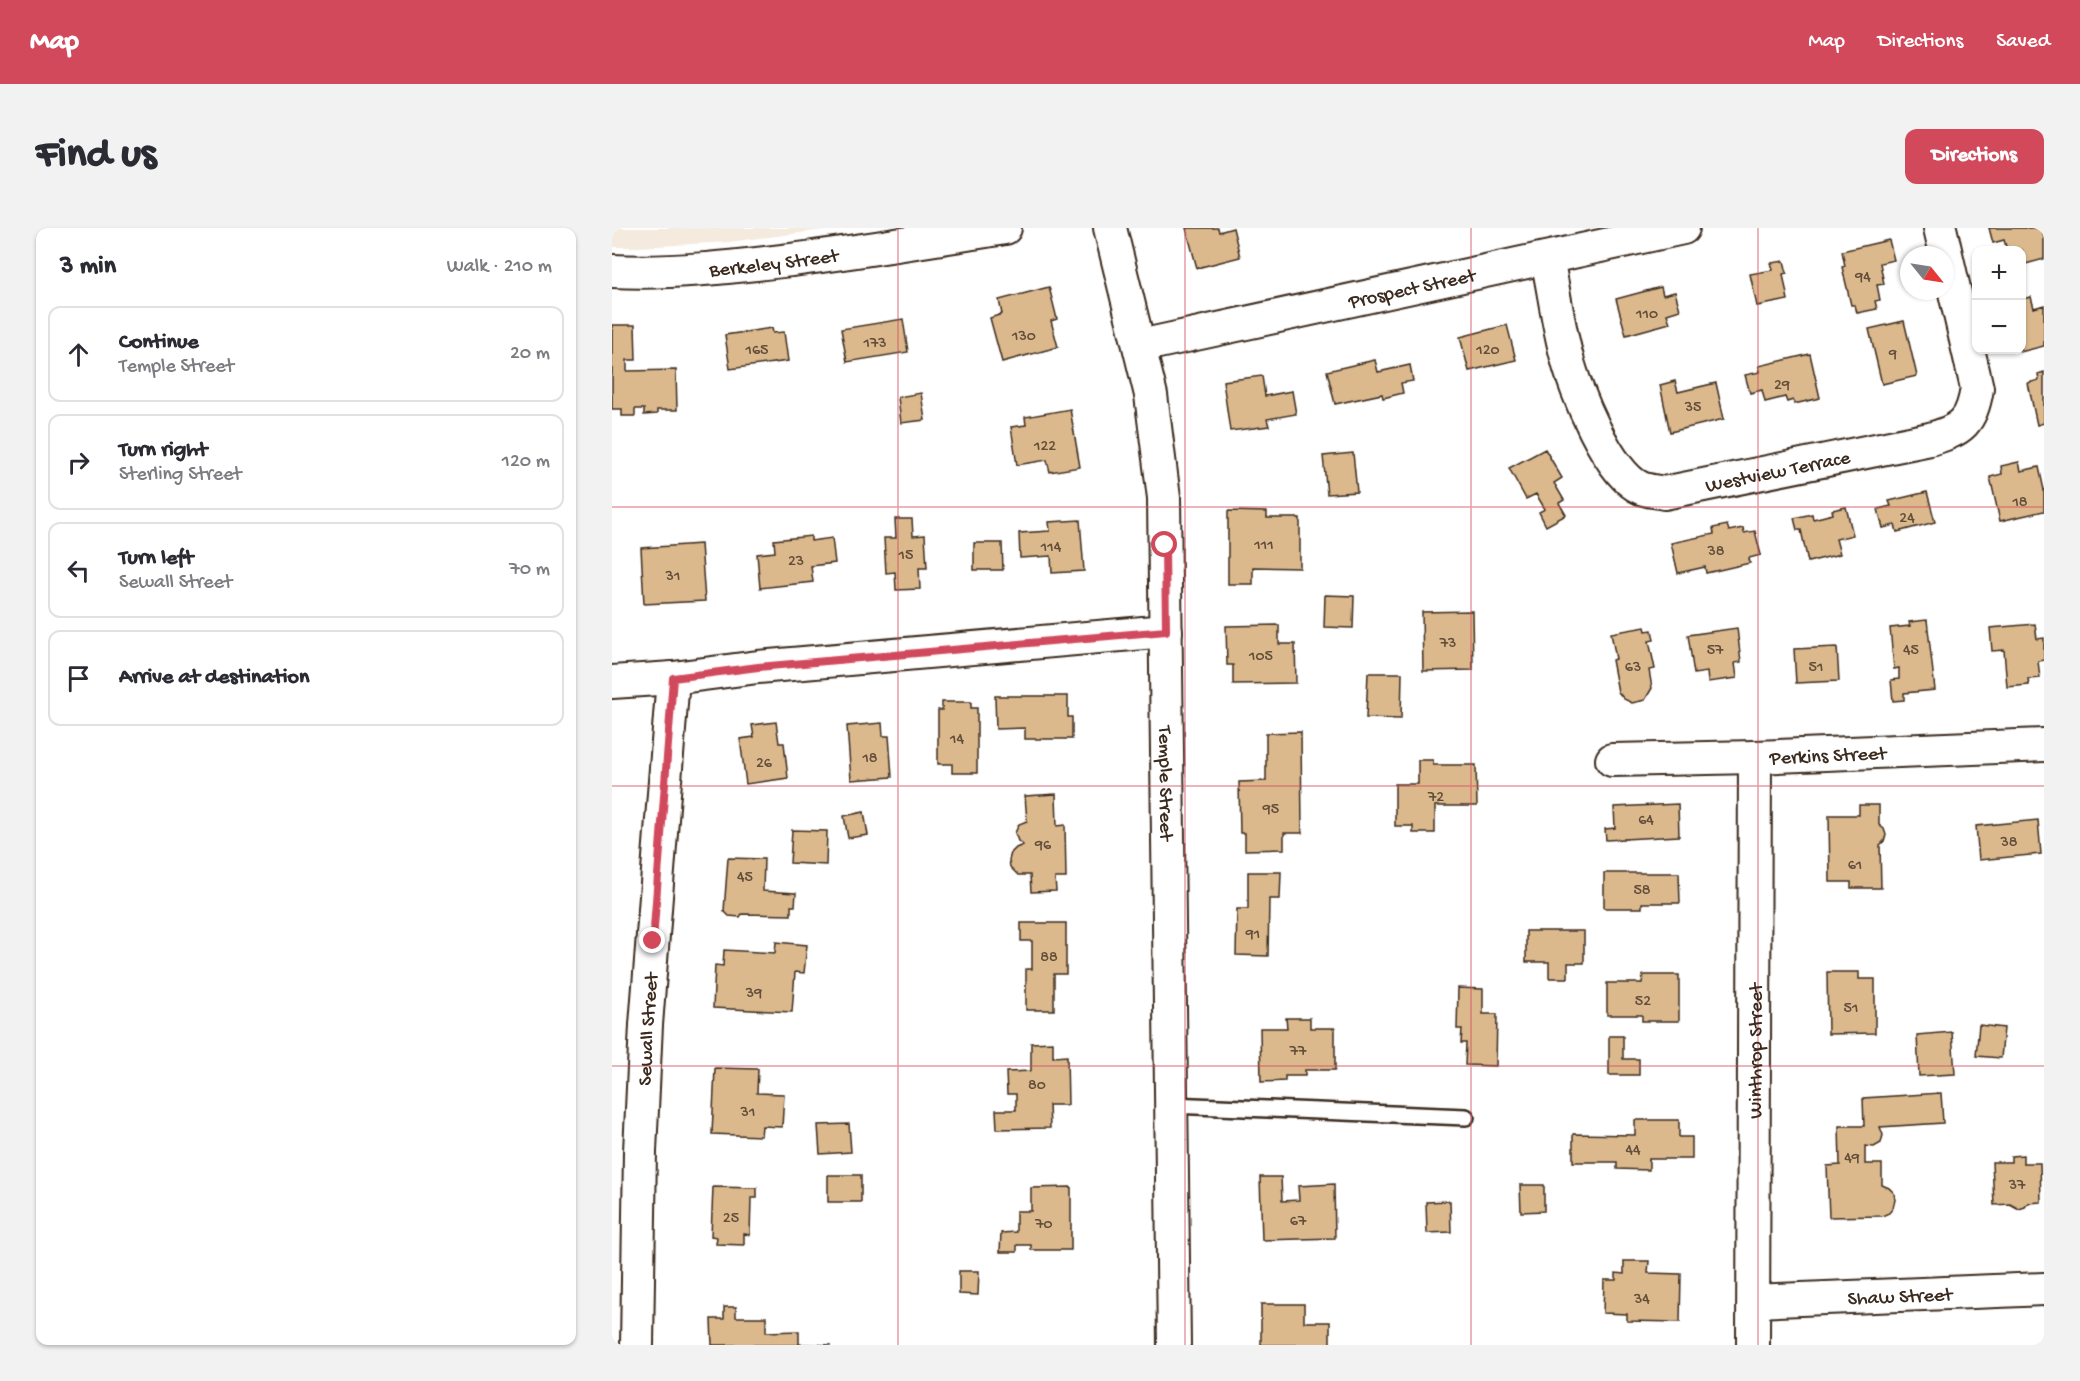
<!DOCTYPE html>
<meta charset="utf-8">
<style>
body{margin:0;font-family:"Gochi Hand",sans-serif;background:#f2f2f3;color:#2b2b33}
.controls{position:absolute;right:18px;top:18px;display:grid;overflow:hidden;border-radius:12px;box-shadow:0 2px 4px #0004}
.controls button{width:54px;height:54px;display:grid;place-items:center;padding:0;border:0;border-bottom:2px solid #e1e1e2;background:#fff;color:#2b2b33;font:30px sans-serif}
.compass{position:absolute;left:1288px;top:18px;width:54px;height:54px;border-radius:50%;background:#fff;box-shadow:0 2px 4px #0004;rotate:120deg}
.stop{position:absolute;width:18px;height:18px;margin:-14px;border:4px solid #d1495b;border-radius:50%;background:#fff}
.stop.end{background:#d1495b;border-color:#fff;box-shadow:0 2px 6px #0008}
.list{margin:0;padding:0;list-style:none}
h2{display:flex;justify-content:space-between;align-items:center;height:78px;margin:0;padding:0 24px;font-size:26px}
h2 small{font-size:20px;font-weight:400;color:#7c7c81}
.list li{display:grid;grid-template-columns:39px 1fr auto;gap:18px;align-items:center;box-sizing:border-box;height:96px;margin:0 12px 12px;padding:0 12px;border:2px solid #e1e1e2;border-radius:12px}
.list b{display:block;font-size:22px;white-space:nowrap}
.list p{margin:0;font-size:20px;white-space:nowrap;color:#7c7c81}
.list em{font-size:20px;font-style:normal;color:#7c7c81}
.icon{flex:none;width:33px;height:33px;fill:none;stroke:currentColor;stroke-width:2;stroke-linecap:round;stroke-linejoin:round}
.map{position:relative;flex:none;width:1432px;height:1117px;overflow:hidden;border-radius:12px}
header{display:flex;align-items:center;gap:36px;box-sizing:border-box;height:84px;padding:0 30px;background:#d1495b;color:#fff}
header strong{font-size:28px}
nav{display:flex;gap:33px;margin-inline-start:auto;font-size:21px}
.intro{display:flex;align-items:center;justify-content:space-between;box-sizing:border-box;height:144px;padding:0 36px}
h1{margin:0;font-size:42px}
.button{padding:15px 27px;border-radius:12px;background:#d1495b;color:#fff;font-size:21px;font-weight:700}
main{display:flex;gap:36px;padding:0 36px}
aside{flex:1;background:#fff;border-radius:12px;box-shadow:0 2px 4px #0004}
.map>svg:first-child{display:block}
.built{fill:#f4eadd}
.building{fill:#dbb98d;stroke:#3b2a1e;stroke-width:1.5}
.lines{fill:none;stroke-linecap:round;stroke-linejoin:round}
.service-casing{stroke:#3b2a1e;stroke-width:20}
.minor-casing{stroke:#3b2a1e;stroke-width:36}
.service{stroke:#fff;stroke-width:15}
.minor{stroke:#fff;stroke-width:32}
.route{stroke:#d1495b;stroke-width:8}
.grid{fill:none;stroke:#d1495b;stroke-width:1.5;stroke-opacity:0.55}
.labels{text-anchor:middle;stroke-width:5;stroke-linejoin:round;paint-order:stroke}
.number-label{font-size:16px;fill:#634e3a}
.street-label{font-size:20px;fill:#3b2a1e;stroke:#fff}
</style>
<header>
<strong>Map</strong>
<nav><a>Map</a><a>Directions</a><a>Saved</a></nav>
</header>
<div class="intro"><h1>Find us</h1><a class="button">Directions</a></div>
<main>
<aside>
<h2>3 min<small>Walk · 210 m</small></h2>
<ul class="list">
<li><svg class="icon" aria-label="ahead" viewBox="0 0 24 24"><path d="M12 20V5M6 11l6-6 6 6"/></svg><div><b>Continue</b><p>Temple Street</p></div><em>20 m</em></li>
<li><svg class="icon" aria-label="right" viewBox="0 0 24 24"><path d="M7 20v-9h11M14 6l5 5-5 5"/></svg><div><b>Turn right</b><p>Sterling Street</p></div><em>120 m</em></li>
<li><svg class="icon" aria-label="left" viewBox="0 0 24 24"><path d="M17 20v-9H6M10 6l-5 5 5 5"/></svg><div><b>Turn left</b><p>Sewall Street</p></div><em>70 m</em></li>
<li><svg class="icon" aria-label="arrive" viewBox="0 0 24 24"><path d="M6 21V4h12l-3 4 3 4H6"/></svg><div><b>Arrive at destination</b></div></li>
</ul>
</aside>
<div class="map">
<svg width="1432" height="1117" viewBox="0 0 1432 1117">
<rect width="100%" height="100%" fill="#fff"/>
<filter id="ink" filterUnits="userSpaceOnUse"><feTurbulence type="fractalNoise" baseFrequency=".0167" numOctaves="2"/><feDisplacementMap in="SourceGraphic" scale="12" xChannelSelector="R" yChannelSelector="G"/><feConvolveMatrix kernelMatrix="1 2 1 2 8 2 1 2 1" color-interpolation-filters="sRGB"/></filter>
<g filter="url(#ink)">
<path class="built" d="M0,0H226L117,14L27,19H0Z"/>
<path class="building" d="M574,0H606L607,4L621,0L628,29L585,40Z
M1377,0H1430L1432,10V31L1410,37V22H1395L1392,12L1381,15Z
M1277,12L1282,32L1268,35L1272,56L1265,57L1268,72L1263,73L1265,81L1245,85L1243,77H1239L1230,39L1233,38L1230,23Z
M1172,33L1175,45L1171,46L1176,72L1145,78L1138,46L1161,42L1159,35Z
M437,59L445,91L439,93L446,119L390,134L378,90L390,86L387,72Z
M1049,59L1051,67L1063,64L1068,82L1055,86L1058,95L1014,107L1004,71Z
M1419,69L1422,80L1432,77V118L1408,124L1410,71Z
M291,91L296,124L235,134L229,101Z
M1292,93L1305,148L1270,156L1257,101Z
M0,97H23L24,132H15V143L64,142L65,182H45V186L32,187V181H23V188H10V181H0Z
M895,97L904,132L857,143L848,109Z
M160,100L161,105L172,104L176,133L118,141L113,107Z
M1198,126L1208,170L1182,176L1181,172L1175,174L1173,169L1153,174L1150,162L1138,165L1133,147L1148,144L1147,138Z
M763,132L766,144L798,137L801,153L789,155L791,165L771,170L770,166L723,176L715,143Z
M1432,144V195L1425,197L1416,155L1427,152L1426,146Z
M650,148L653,168L680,163L684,186L655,191L657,198L618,203L611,153Z
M1063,153L1066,164L1104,155L1112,191L1058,204L1048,157Z
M309,165L313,192L289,195L286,169Z
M458,181L468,239L438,244L435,232L405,237L399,199L414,197L413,189Z
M933,221L950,250L942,255L952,272L947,275L954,287L934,298L927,284L933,281L924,266L914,271L897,240Z
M741,225L745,264L715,266L711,228Z
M1407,234L1409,243L1427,239L1432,262V283L1388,293L1378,249L1390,246L1389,238Z
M1315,264L1323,294L1285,304L1283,297L1271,300L1266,281L1279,278L1277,273Z
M1234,279L1241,307L1224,311L1228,326L1196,334L1189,302H1185L1182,290L1200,286L1201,291L1221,286L1220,282Z
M616,283L655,284V290H688V340L641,339V356H616Z
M283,291H300L301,308L313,307L315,340H307L308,361L284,362L283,344L274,345L272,310H284Z
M468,292L472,343L440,345L439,328L408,330L407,305L438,303L437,294Z
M1115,297L1117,303L1131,300L1132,305L1143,303L1149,327L1137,330L1138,335L1094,345L1093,339L1066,345L1059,315L1102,306L1101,300Z
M199,308V313L220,310L223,335L199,338L201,354L148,360L145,326L163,324L162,312Z
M362,315H390L391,342H362Z
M89,316L93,373L32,376L29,320Z
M713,367L742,368L741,400L712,399Z
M860,383L861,442L811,443L810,384Z
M1315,392L1323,462L1292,465V472L1281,473L1279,452L1287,451V440L1282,441L1278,400L1298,398L1297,394Z
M1423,396L1425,411L1432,410V432L1426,433L1428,450L1416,451L1417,457L1395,459L1392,422L1380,423L1378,400Z
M667,397V416H683L684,455L621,456V437H615L614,398Z
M1033,399L1034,403L1040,402L1042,412L1037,413L1043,441L1037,442L1040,460L1033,472L1020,475L1012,471L1006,464L1000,432L1004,431L999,405Z
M1125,400L1129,434L1123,435L1125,450L1096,454L1095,444L1082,446L1076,407Z
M1225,419L1227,453L1184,455L1182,421Z
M756,445H790L789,491L754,490Z
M383,468H456V489H460V511H413V500L384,501Z
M330,474H359V480H365V545H340V536H326V482H330Z
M164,494L167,515H172L176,550L134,556L128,511L142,509L140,497Z
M270,495L271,508H277L280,549L239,552L235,498Z
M689,504L690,605H672V621L633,622V605H628L627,554L654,553V505Z
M806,532H821V537H864L865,578H823V605H801V598H783V556H806Z
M444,566L445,598L453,597L454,650H443L444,663L419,664L418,647H406L398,639L397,632L399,625L404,620L411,617L406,613L403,605L407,596L415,593L413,568Z
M1066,576L1067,608L994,612L993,601L1003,600L1002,579Z
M1247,577H1267V597L1272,601L1274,607L1272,613L1268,617L1269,660H1239V654H1218L1217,587H1247Z
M252,584L256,607L236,610L232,588Z
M1426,592L1429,626L1367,632L1364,598Z
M180,602L215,603L214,637L178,635Z
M116,630L152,631L151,663L184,665L183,678H179V687L130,686L128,689L117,688L112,683Z
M636,644H669L668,671H657L656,728L624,727L625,681H636Z
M992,645H1067L1068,675H1030V680H992Z
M409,695H454V746H442V782H414V741H420V713H409Z
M914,703H972V735H956V750H937V734H914Z
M164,714L195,717L192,745L183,744L180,784L101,780L103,737L111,738L112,722L163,725Z
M1215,744H1247V751H1263V805L1216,806Z
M1031,747H1067V793H1030V787H995V755H1030Z
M846,760L871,761V786H885L884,838L853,837L854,815H849L850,801H845Z
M674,790H698V800H723V842H693V848H673V853L649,854L648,800H675Z
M1367,797L1392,800L1389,830L1364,828Z
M1340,804L1343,846L1307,848L1305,807Z
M997,808H1011V831H1027V847H997Z
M441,814V829L455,828L456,877H437L438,900L385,901L384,882H404V866H395L394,844L419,843V815Z
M103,840L146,841L145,865L172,866L170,899L150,898L149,908L100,906Z
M1329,865L1331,895L1268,899L1271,907L1269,915L1262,919L1253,918V936H1270V957L1277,960L1282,965L1283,972L1281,980L1277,985L1270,988L1217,989L1215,938L1228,937L1227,898H1252L1251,870Z
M1023,892H1067V909H1080V931H1037V942L1005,941V934H961V906L1023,907Z
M237,896L239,924L208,926L206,897Z
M1411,927V935H1428L1429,974L1416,975L1413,979L1407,981L1398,976L1382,977L1380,934H1399V928Z
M216,947H249V974H216Z
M648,949H669L670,973L687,972L686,958L722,956L723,1010L650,1012Z
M908,957H932V983L909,984Z
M101,959L145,960V970H139L138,1007L132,1006V1017L104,1016L105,1009L99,1008Z
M459,959V1022H419V1017H405V1024H388L389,1005L404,1004V983H419V960Z
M838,973L839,1004L815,1005L814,974Z
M1012,1033H1037L1036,1045L1069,1046L1068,1094L1015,1093V1086L991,1085L992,1052H1004V1045L1012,1046Z
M347,1043H367L366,1067L347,1066Z
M649,1076H692V1094H718V1117H649Z
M112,1079H124V1089H154V1104L187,1103V1116L219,1117H100L99,1091H112Z"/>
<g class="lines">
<g class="service-casing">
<path id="service" d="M559,877L854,889"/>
</g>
<g class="minor-casing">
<g id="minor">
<path id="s1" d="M498,0L539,167L552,270L562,1117"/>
<path id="s2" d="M935,30C942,63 946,97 955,130C963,162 997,247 1029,260C1036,263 1045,263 1052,265L1318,211C1350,202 1360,194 1365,160L1328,0"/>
<path id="s3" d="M0,43C60,46 119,39 179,32C250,23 322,11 393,0"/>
<path id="s4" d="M528,118L1071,0"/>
<path d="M0,454L61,450L146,439L554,403"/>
<path id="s5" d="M1000,532L1143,529L1432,517"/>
<path id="s6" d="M1142,1073L1432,1061"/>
<path id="s7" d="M25,1117L28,923L34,797L61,450"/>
<path id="s8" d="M1141,1117L1143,529"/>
</g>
</g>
<use href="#service" class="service"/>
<use href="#minor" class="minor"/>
</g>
</g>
<g class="lines" filter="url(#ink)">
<path class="route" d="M41,713L61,450L146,439L554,403L553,317"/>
</g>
<path class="grid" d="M286,0V1117M573,0V1117M859,0V1117M1146,0V1117M0,279H1432M0,558H1432M0,838H1432"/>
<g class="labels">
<g class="number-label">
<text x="1251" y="53">94</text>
<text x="1035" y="90">110</text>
<text x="412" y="112">130</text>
<text x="263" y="119">173</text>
<text x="145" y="126">165</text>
<text x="876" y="126">120</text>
<text x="1281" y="130">9</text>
<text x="1170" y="161">29</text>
<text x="1081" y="183">35</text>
<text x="433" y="222">122</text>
<text x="1408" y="278">18</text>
<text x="1295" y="294">24</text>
<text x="652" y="321">111</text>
<text x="439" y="323">114</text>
<text x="1104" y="327">38</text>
<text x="294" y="331">15</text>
<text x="184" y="337">23</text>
<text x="61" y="352">31</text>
<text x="836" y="419">73</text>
<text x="1103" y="426">57</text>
<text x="1299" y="426">45</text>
<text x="649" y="432">105</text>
<text x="1021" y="443">63</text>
<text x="1204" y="443">51</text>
<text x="345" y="515">14</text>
<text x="258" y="534">18</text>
<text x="152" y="539">26</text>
<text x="824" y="573">72</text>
<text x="659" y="585">95</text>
<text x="1034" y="596">64</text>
<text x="1397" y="618">38</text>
<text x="431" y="621">96</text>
<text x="1243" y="641">61</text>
<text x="133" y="653">45</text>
<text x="1030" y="666">58</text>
<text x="641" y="710">91</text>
<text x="437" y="733">88</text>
<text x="142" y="769">39</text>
<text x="1031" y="777">52</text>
<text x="1239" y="784">51</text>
<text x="686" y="827">77</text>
<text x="425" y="861">80</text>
<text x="136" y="888">31</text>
<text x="1021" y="926">44</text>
<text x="1240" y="934">49</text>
<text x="1405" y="961">37</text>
<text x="119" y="994">25</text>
<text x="686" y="997">67</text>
<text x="432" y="1000">70</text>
<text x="1030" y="1075">34</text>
</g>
<g class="street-label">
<text dy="7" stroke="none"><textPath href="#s3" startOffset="162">Berkeley Street</textPath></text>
<text dy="7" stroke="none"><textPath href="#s4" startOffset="278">Prospect Street</textPath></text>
<text dy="7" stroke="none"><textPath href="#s2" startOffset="394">Westview Terrace</textPath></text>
<text dy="7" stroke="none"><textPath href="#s5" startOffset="216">Perkins Street</textPath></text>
<text dy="7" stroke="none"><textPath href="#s1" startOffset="561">Temple Street</textPath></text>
<text dy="7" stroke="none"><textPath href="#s7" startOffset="316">Sewall Street</textPath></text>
<text dy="7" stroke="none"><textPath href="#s8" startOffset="294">Winthrop Street</textPath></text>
<text dy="7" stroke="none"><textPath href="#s6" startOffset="146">Shaw Street</textPath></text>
</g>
</g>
</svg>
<div class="controls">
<button>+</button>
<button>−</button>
</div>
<svg class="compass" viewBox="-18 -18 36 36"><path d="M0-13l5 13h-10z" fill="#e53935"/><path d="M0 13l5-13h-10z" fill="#7c7c81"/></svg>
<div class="stop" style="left:553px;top:317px"></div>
<div class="stop end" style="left:41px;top:713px"></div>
</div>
</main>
